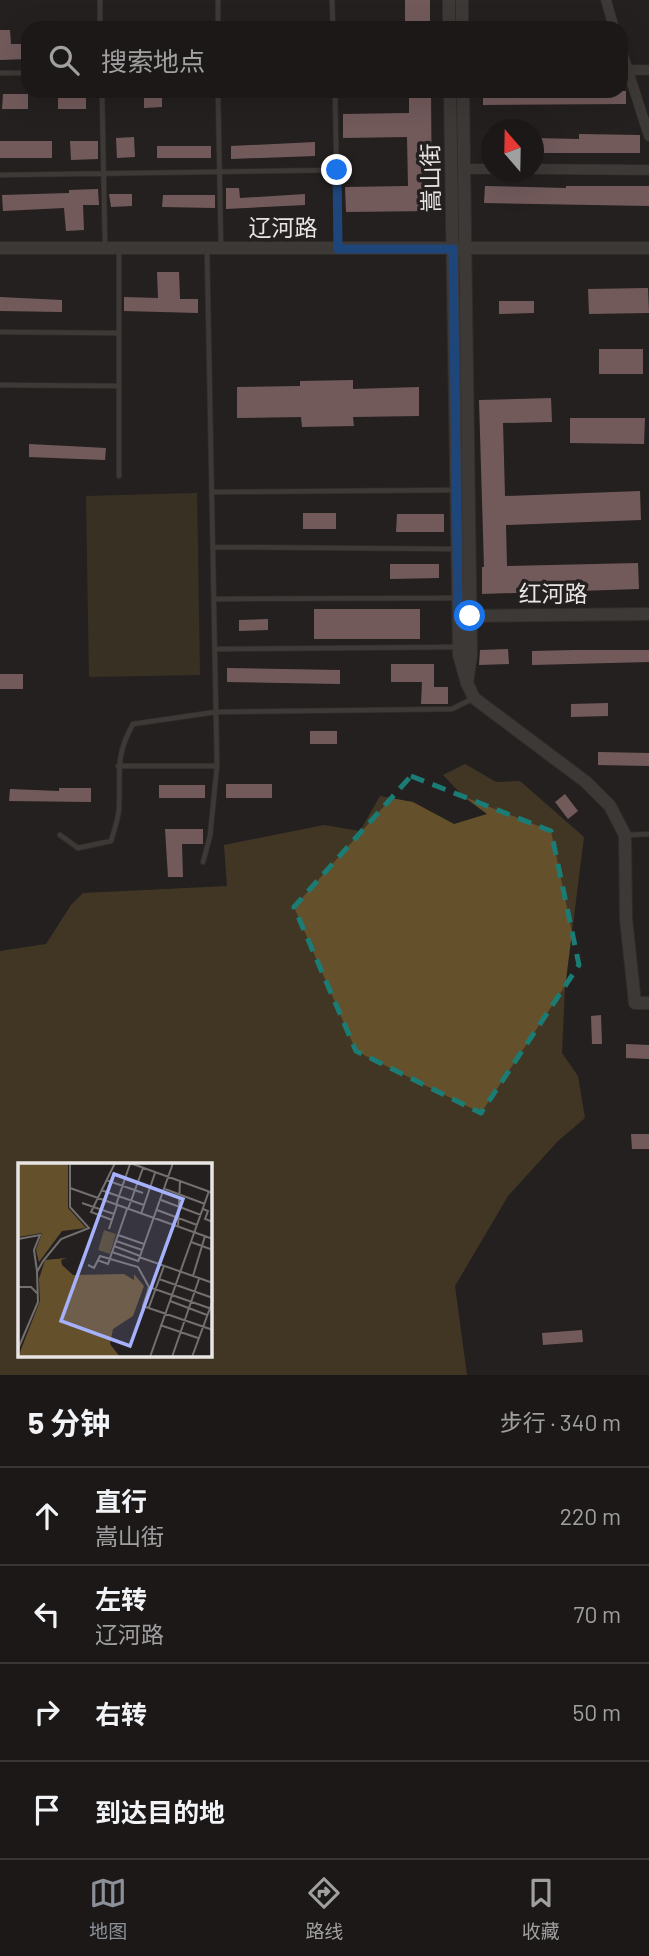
<!DOCTYPE html>
<html lang="zh">
<meta charset="utf-8">
<style>
body{margin:0;font-family:Barlow,"Noto Sans SC",sans-serif;background:#282524;color:#f1f3f6}
.compass{position:absolute;left:481px;top:119px;width:63px;height:63px;border-radius:50%;background:#1b1817;box-shadow:0 7px 28px #0002;rotate:340deg}
.stop{position:absolute;width:21px;height:21px;margin:-16px;border:5px solid #1a73e8;border-radius:50%;background:#fff}
.stop.end{background:#1a73e8;border-color:#fff;box-shadow:0 2px 7px #0008}
.list{margin:0;padding:0;list-style:none}
h2{display:flex;justify-content:space-between;align-items:center;height:91px;margin:0;padding:0 28px;font-size:30px}
h2 small{font-size:23px;font-weight:400;color:#a0a0a1}
.list li{display:grid;grid-template-columns:46px 1fr auto;gap:21px;align-items:center;box-sizing:border-box;height:98px;padding:0 28px;border-top:2px solid #393736}
.list b{display:block;font-size:26px;white-space:nowrap}
.list p{margin:0;font-size:23px;white-space:nowrap;color:#a0a0a1}
.list em{font-size:23px;font-style:normal;color:#a0a0a1}
.icon{flex:none;width:38px;height:38px;fill:none;stroke:currentColor;stroke-width:2;stroke-linecap:round;stroke-linejoin:round}
.map{position:relative;flex:none;width:649px;height:1375px;overflow:hidden}
.search{position:absolute;background:#1b1817;box-shadow:0 7px 28px #0002;left:21px;right:21px;top:21px;height:77px;display:flex;align-items:center;gap:18px;box-sizing:border-box;padding:0 24px;border-radius:21px;color:#a0a0a1;font-size:26px}
.sheet{height:483px;background:#1b1817}
nav{display:flex;justify-content:space-around;align-items:center;box-sizing:border-box;height:98px;border-top:2px solid #393736;background:#1b1817;font-size:19px;color:#a0a0a1}
nav a{display:grid;justify-items:center;gap:4px}
nav .on{color:#8c9099}
.map>svg:first-child{display:block}
.green{fill:#504329}
.forest{fill:#64512c;fill-rule:evenodd}
.building{fill:#d1a0a4}
.lines{fill:none;stroke-linecap:round;stroke-linejoin:round}
.service-casing{stroke:#3d3a39;stroke-width:6}
.minor-casing{stroke:#3d3a39;stroke-width:11}
.tertiary-casing{stroke:#3d3a39;stroke-width:14}
.secondary-casing{stroke:#3d3a39;stroke-width:14}
.service{stroke:#5c5856;stroke-width:4.5}
.minor{stroke:#5c5856;stroke-width:10}
.tertiary{stroke:#5c5856;stroke-width:12}
.secondary{stroke:#5c5856;stroke-width:12}
.route{stroke:#1a73e8;stroke-width:9}
.marked{fill:none;stroke:#1a7c74;stroke-width:5;stroke-dasharray:14 9;stroke-linejoin:round}
.labels{text-anchor:middle;stroke-width:7;stroke-linejoin:round;paint-order:stroke}
.street-label{font-size:23px;fill:#e8e5e4;stroke:#24201f}
.inset-road{fill:none;stroke:#726f6e;stroke-width:2}
.view{fill:#a6b1fc;fill-opacity:0.15;stroke:#a6b1fc;stroke-width:3.5}
.inset-edge{fill:none;stroke:#e8e5e4;stroke-width:3.5}
</style>
<div class="map">
<svg width="649" height="1375" viewBox="0 0 649 1375">
<rect width="100%" height="100%" fill="#24201f"/>
<path class="green" d="M197,493L200,675L89,677L86,496Z"/>
<path class="forest" d="M465,764L496,782L520,781L584,837L565,988L562,1053L578,1076L585,1118L558,1141L508,1196L455,1286L467,1375H0V951L46,944L71,905L83,893L227,886L224,845L324,825L360,831L380,796L413,802L454,824L487,814L464,797L443,775ZM19,1165H210V1356H19Z"/>
<path class="building" d="M405,0H430V28H405Z
M0,30H10L11,44H28V59L0,60Z
M409,91H431L432,211L346,212L345,187L408,186L407,137L343,138V114L409,113Z
M483,91H626V104L483,105Z
M3,94H28V109H2Z
M144,94H162V107L144,108Z
M58,97H86V109H58Z
M579,134L640,135V153H534V138L579,139Z
M134,137L135,157L117,158L116,138Z
M0,141H52V158H0Z
M70,141H98V159L71,160Z
M315,142V156L231,159V146Z
M157,146H211V158H157Z
M485,186L566,188V186H649V206L484,203Z
M226,188H239L240,198L305,194V205L226,209Z
M98,189L99,205H83L84,230L66,231L64,208L3,211L2,195L69,193V190Z
M109,194H132V206L111,207Z
M163,195H215V208L162,207Z
M157,272H179L180,299H198V313L124,311V297L158,298Z
M648,288L649,313L589,314L588,289Z
M0,297L62,300V312L0,311Z
M499,301H534V313L499,314Z
M599,349H643V374H599Z
M353,380V389L419,387V416L353,417L354,426L302,427L301,417L237,418V387L300,386V381Z
M551,398L552,422L503,423L505,496L640,491L641,520L506,525L507,566L638,563L639,589L482,594V567H484L479,400Z
M570,418H645L644,444L570,443Z
M29,444L106,448L105,460L29,457Z
M303,513H336V529H303Z
M397,514H444V532H396Z
M390,564H439V578L390,579Z
M314,609H420V639H314Z
M268,619V630L239,631V620Z
M508,649L509,664L479,665L480,650Z
M575,650H649V662L532,665V651Z
M391,664H434V687H448V704H421L422,682H391Z
M227,668L340,670V684L227,682Z
M0,674H23V689H0Z
M608,703V716L571,717V704Z
M310,731H337V744H310Z
M598,752L649,753V766L598,765Z
M226,784H272V798H226Z
M159,785H205V798H159Z
M59,788H91V802L9,801L10,789L59,791Z
M565,794L578,811L568,819L555,802Z
M165,829H203V844H182L183,877H168Z
M601,1015L602,1044H592L591,1016Z
M626,1044L649,1045V1059L626,1058Z
M631,1134H649V1149H632Z
M582,1330L583,1342L543,1345L542,1333Z"/>
<g class="lines">
<g class="service-casing">
<path id="service" d="M100,0V28
M332,0L333,28
M218,28V0
M0,73H28
M102,91L105,245
M218,91L221,248
M335,91L338,248
M0,175L337,170
M119,250V476
M0,332L117,333
M0,385L118,386
M213,492L455,490
M214,547L454,549
M215,599L455,598
M215,649L456,647
M118,766H217L207,250
M60,835L78,848L111,841C114,831 118,820 119,809C121,773 114,758 133,724L216,712L452,709L474,698
M626,835L649,834
M203,862L210,836L217,766"/>
</g>
<g class="minor-casing">
<path id="minor" d="M606,0L614,28
M621,49L649,136
M622,70H649
M464,169H491
M534,169L649,170"/>
</g>
<g class="tertiary-casing">
<path id="tertiary" d="M0,248H649
M462,616L649,614
M467,683L474,698L586,782L610,806L625,835L626,919L635,1003H649"/>
</g>
<g class="secondary-casing">
<path id="secondary" d="M449,0V28
M462,0V28
M450,91L459,655L467,683L471,655L463,91"/>
</g>
<use href="#service" class="service"/>
<use href="#minor" class="minor"/>
<use href="#tertiary" class="tertiary"/>
<use href="#secondary" class="secondary"/>
</g>
<g class="lines">
<path class="route" d="M337,170L338,249H453L458,615L470,616"/>
</g>
<path d="M0 0H649V1375H0ZM411,776L551,831L579,965L481,1113L356,1051L294,907Z" fill="#24201f" fill-opacity=".55" fill-rule="evenodd"/>
<path class="marked" d="M411,776L551,831L579,965L481,1113L356,1051L294,907Z"/>
<g class="labels">
<g class="street-label">
<text transform="translate(431 178) rotate(-91)" y="8">嵩山街</text>
<text x="283" y="236">辽河路</text>
<text x="553" y="602">红河路</text>
</g>
</g>
<g transform="translate(18 1163)">
<rect width="194" height="194" fill="#24201f"/>
<path d="M86,67L98,71L92,91L80,87Z" fill="#504329"/>
<path d="M0,0H50V45L68,65L44,68L21,99L18,87L24,70L0,74ZM49,95L43,97L44,102L55,112L106,111L116,117V111L126,123L115,153L95,166L92,181L102,194H0L22,138L21,116L27,97Z" fill="#64512c"/>
<path class="inset-road" d="M112,0L195,30M88,17L125,30M52,25L195,76M147,26L187,41M83,27L126,42M143,37L183,52M64,40L96,51M98,42L112,1M110,46L125,5M185,46L190,48L187,56L195,59M139,47L179,62M123,51L137,10M94,57L73,49L97,0M160,64L162,18M91,66L99,42M100,72L126,81M0,76L22,72L16,87L19,108M98,78L124,87M173,79L195,87M96,83L122,93M94,89L120,98M121,94L195,120M79,97L90,101L109,46M120,99L155,0M70,102L76,105L82,93L120,104L131,124L125,143L195,167M175,113L187,73M141,116L195,135M0,124H13L20,131M131,124L191,145M152,138L189,152M131,144L146,103M142,162L180,175M0,186L20,139L19,109L25,98L43,76L71,65L52,44V0M132,194L191,28M154,194L181,116M174,194L195,137"/>
<path class="view" d="M96,11L165,36L112,183L43,158Z"/>
<rect width="194" height="194" class="inset-edge"/>
</g>
</svg>
<svg class="compass" viewBox="-18 -18 36 36"><path d="M0-13l5 13h-10z" fill="#e53935"/><path d="M0 13l5-13h-10z" fill="#a0a0a1"/></svg>
<div class="stop" style="left:470px;top:616px"></div>
<div class="stop end" style="left:337px;top:170px"></div>
<div class="search"><svg class="icon" aria-label="search" viewBox="0 0 24 24"><circle cx="10" cy="10" r="6"/><path d="M15 15l6 6"/></svg>搜索地点</div>
</div>
<section class="sheet">
<h2>5 分钟<small>步行 · 340 m</small></h2>
<ul class="list">
<li><svg class="icon" aria-label="ahead" viewBox="0 0 24 24"><path d="M12 20V5M6 11l6-6 6 6"/></svg><div><b>直行</b><p>嵩山街</p></div><em>220 m</em></li>
<li><svg class="icon" aria-label="left" viewBox="0 0 24 24"><path d="M17 20v-9H6M10 6l-5 5 5 5"/></svg><div><b>左转</b><p>辽河路</p></div><em>70 m</em></li>
<li><svg class="icon" aria-label="right" viewBox="0 0 24 24"><path d="M7 20v-9h11M14 6l5 5-5 5"/></svg><div><b>右转</b></div><em>50 m</em></li>
<li><svg class="icon" aria-label="arrive" viewBox="0 0 24 24"><path d="M6 21V4h12l-3 4 3 4H6"/></svg><div><b>到达目的地</b></div></li>
</ul>
</section>
<nav>
<a class="on"><svg class="icon" aria-label="map" viewBox="0 0 24 24"><path d="M3 6l6-2 6 2 6-2v14l-6 2-6-2-6 2zM9 4v14M15 6v14"/></svg>地图</a>
<a><svg class="icon" aria-label="directions" viewBox="0 0 24 24"><path d="M12 3l9 9-9 9-9-9zM9 14v-3h6M13 9l2 2-2 2"/></svg>路线</a>
<a><svg class="icon" aria-label="saved" viewBox="0 0 24 24"><path d="M7 4h10v16l-5-4-5 4z"/></svg>收藏</a>
</nav>
